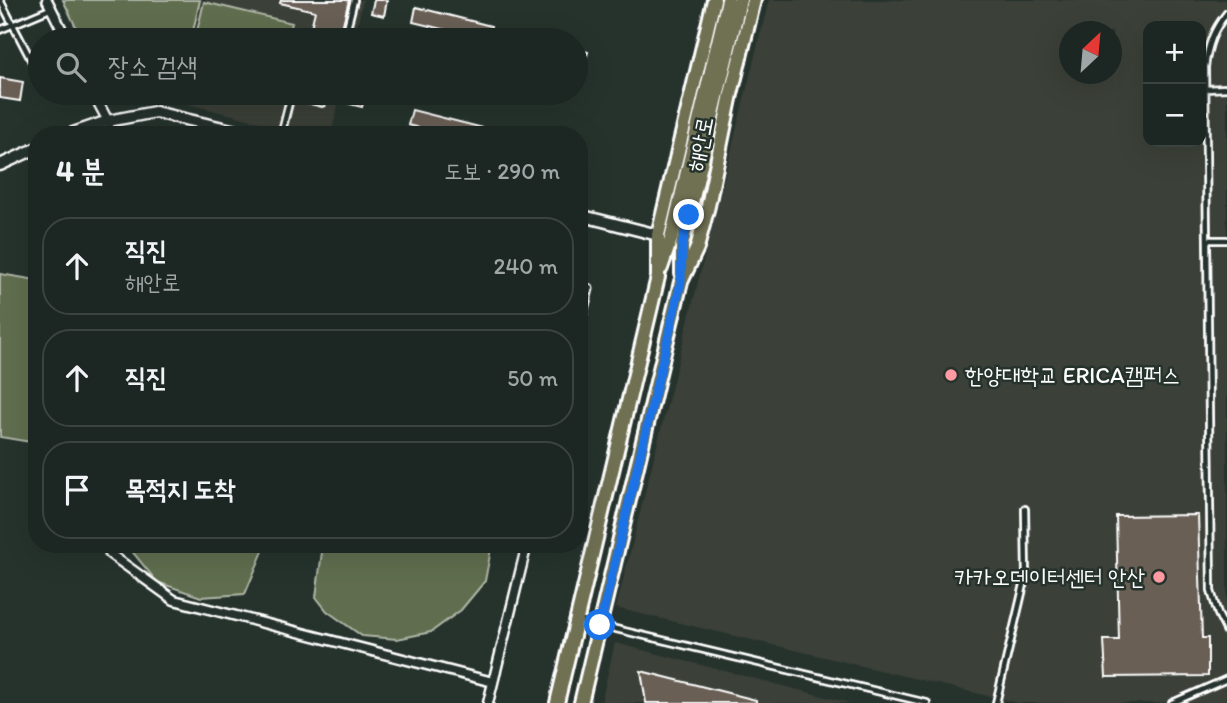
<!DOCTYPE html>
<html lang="ko">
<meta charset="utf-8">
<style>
body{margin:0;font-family:Itim,"Poor Story",sans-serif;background:#29322f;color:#f1f3f6}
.controls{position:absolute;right:21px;top:21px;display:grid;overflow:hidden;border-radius:14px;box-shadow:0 7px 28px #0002}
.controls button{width:63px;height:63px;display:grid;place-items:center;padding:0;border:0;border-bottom:2px solid #3a4340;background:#1c2622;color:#f1f3f6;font:35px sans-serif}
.compass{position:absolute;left:1059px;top:21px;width:63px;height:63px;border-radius:50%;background:#1c2622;box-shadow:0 7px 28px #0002;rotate:26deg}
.stop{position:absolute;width:21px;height:21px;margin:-16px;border:5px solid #1a73e8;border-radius:50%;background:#fff}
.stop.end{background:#1a73e8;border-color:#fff;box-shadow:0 2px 7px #0008}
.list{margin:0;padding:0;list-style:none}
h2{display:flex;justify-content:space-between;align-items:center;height:91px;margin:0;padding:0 28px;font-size:30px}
h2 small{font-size:23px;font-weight:400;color:#a0a5a5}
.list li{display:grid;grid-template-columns:46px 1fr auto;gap:21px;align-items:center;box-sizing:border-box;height:98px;margin:0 14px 14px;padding:0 14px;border:2px solid #3a4340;border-radius:28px}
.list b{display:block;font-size:26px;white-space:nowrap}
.list p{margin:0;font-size:23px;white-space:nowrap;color:#a0a5a5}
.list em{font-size:23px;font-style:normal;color:#a0a5a5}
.icon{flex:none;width:38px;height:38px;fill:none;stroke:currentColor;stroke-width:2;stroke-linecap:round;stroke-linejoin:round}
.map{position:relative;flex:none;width:1227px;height:703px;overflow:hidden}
.search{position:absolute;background:#1c2622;box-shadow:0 7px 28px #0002;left:28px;top:28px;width:560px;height:77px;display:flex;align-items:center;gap:18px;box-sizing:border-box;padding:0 24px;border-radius:38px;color:#a0a5a5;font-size:26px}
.panel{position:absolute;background:#1c2622;box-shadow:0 7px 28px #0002;left:28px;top:126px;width:560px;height:427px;border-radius:28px}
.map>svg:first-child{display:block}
.built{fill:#3a4039;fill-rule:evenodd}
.green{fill:#616e4f;stroke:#b0b6a7;stroke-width:2}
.building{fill:#695e54;stroke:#fff;stroke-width:2}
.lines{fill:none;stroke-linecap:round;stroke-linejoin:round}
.service-casing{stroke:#fff;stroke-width:10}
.minor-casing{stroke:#fff;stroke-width:13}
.tertiary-casing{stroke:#fff;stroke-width:15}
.primary-casing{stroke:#fff;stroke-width:18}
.service{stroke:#26332d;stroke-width:4.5}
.minor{stroke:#26332d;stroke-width:8}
.tertiary{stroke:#26332d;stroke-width:10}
.primary{stroke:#706f52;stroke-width:12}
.route{stroke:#1a73e8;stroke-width:9}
.poi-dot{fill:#ff9aa2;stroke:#26332d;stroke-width:2.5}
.labels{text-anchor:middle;stroke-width:5;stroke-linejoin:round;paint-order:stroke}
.street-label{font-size:23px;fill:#fff;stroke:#26332d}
.poi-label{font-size:23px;fill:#fff;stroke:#26332d;text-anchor:start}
</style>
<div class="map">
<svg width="1227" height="703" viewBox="0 0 1227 703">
<rect width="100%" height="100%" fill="#26332d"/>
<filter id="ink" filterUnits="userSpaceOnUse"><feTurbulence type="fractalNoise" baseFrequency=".0143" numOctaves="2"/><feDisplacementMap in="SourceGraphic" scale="14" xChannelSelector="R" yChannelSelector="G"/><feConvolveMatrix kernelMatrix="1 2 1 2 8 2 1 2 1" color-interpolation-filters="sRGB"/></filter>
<g filter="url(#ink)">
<path class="built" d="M200,0H363L354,40H191Z
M769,0H1227V703H1018L616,608ZM1148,26H1201V142H1148ZM1070,32H1112V74H1070Z
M178,93H341L331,135H312L176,101Z
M615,643L850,703H601Z"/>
<path class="green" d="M63,0H200L191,40H82Z
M204,2L292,23L288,40H195Z
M0,274L37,280V443L0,437Z
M126,544H266L245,594L201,597L157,582Z
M323,544H492L485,581L461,610L431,632L397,639L362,636L327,611L316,597Z"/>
<path class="building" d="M281,0H349L339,40H308L315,11L280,3Z
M374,0H387L384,16L371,13Z
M416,7L491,26L488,40L413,22Z
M576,49L588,52L584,66L576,64Z
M0,78L23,82L20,101L0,98Z
M348,93H366L362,107L346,103Z
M412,110L499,132V135H447L408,125Z
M1198,515L1202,638H1208V676L1106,677L1104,640H1119L1116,516Z
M641,671L756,700V703H646Z"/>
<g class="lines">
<g class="service-casing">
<path id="service" d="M0,0L40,77
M1227,13C1213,30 1208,45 1205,67L1211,591L1218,614L1227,632
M0,30L50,9
M344,40L354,0
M1206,89L1227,88
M281,135L291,95L322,103L325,93
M1207,240H1227
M578,620L927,703
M996,703L1026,576L1025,509
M1172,703L1227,679"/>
</g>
<g class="minor-casing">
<path id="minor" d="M47,0L67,40
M93,93L108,121L111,135
M579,287L588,289L579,326
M107,544L110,554L174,600L493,682
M488,703L527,544"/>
</g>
<g class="tertiary-casing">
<path id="tertiary" d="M67,135L108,121L155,112L253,135
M0,165L37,148
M579,215L658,235"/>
</g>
<g class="primary-casing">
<path id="primary" d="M661,268L671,239L728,0
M682,274V246L689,215L740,0
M557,703L658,277V235L714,0
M581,703L670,327L681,282L697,248L708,206L731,94L754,0"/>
</g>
<use href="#service" class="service"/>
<use href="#minor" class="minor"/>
<use href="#tertiary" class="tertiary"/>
<use href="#primary" class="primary"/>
</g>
</g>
<g class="lines" filter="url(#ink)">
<path class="route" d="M600,625L681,282L682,246L689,215"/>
</g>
<g class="poi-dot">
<circle cx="951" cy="375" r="7"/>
<circle cx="1159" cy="577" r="7"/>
</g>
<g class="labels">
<g class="street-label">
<text transform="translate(700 144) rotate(-79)" y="8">해안로</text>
</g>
<g class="poi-label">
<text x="965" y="383">한양대학교 ERICA캠퍼스</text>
<text x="1145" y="585" text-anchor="end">카카오데이터센터 안산</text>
</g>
</g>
</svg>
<div class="controls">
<button>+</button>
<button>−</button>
</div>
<svg class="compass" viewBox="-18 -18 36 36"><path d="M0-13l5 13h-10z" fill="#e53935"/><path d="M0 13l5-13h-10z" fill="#a0a5a5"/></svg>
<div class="stop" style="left:600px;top:625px"></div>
<div class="stop end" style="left:689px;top:215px"></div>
<div class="search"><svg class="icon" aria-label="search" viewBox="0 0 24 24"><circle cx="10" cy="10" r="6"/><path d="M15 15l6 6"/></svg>장소 검색</div>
<section class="panel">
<h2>4 분<small>도보 · 290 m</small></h2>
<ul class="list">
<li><svg class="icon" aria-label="ahead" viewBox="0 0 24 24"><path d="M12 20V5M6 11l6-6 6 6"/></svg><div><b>직진</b><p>해안로</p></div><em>240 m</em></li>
<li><svg class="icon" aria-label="ahead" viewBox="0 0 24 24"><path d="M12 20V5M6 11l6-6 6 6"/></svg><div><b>직진</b></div><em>50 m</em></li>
<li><svg class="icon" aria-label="arrive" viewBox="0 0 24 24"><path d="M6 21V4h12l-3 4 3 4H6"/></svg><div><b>목적지 도착</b></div></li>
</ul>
</section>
</div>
